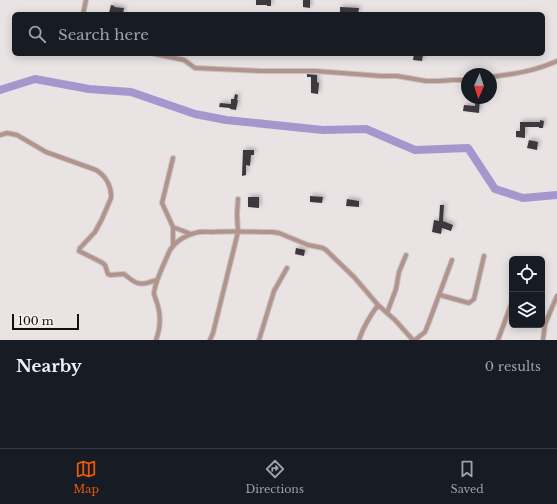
<!DOCTYPE html>
<style>
body{margin:0;font-family:"Libre Baskerville",serif;background:#20242c;color:#f1f3f6}
.controls{position:absolute;right:12px;bottom:12px;display:grid;overflow:hidden;border-radius:6px;box-shadow:0 2px 10px #0003}
.controls button{width:36px;height:36px;display:grid;place-items:center;padding:0;border:0;border-bottom:1px solid #363941;background:#171b24;color:#f1f3f6;font:20px sans-serif}
.compass{position:absolute;left:461px;top:68px;width:36px;height:36px;border-radius:50%;background:#171b24;box-shadow:0 2px 10px #0003;rotate:183deg}
.scale{position:absolute;left:12px;bottom:10px;width:67px;box-sizing:border-box;padding-left:4px;border:2px solid #100e0e;border-top:0;font-size:11px;line-height:14px;white-space:nowrap;color:#100e0e;-webkit-text-stroke:3px #f7f0f1;paint-order:stroke}
.list{margin:0;padding:0;list-style:none}
h2{display:flex;justify-content:space-between;align-items:center;height:52px;margin:0;padding:0 16px;font-size:17px}
h2 small{font-size:13px;font-weight:400;color:#9ea1a6}
.icon{flex:none;width:22px;height:22px;fill:none;stroke:currentColor;stroke-width:2;stroke-linecap:round;stroke-linejoin:round}
.map{position:relative;flex:none;width:557px;height:340px;overflow:hidden}
.search{position:absolute;background:#171b24;box-shadow:0 2px 10px #0003;left:12px;right:12px;top:12px;height:44px;display:flex;align-items:center;gap:10px;box-sizing:border-box;padding:0 14px;border-radius:6px;color:#9ea1a6;font-size:15px}
.sheet{height:108px;background:#171b24}
nav{display:flex;justify-content:space-around;align-items:center;box-sizing:border-box;height:56px;border-top:1px solid #363941;background:#171b24;font-size:11px;color:#9ea1a6}
nav a{display:grid;justify-items:center;gap:2px}
nav .on{color:#ea580c}
.map>svg:first-child{display:block}
.lines{fill:none;stroke-linecap:round;stroke-linejoin:round}
.river{stroke:#a796ce;stroke-width:8}
.building{fill:#3d393c;filter:url(#shadow)}
.minor-casing{stroke:#c6c1c2;stroke-width:6}
.minor{stroke:#b1948b;stroke-width:4}
</style>
<div class="map">
<svg width="557" height="340" viewBox="0 0 557 340">
<defs>
<filter id="shadow"><feDropShadow dx="2" dy="-2" stdDeviation="2" flood-color="#0004"/></filter>
</defs>
<rect width="100%" height="100%" fill="#e9e3e4"/>
<g class="lines">
<path class="river" d="M0,90L35,79L89,89L131,92L195,114L226,120L323,130L366,129L415,150L468,148L495,189L523,198L557,195"/>
</g>
<path class="building" d="M256,0H271V6H267V5H256Z
M303,0H310V8L303,7Z
M111,5L115,6L114,7L124,8L123,14L109,13Z
M340,7L359,8L358,14H340Z
M414,54H423L422,61L413,60Z
M307,74L317,75V82L319,83L318,94L311,93V77H307Z
M235,94L238,95L237,100H238L236,110L230,109V108L219,107L220,103L231,104V99H234Z
M476,98H480L479,113L463,111L464,105L475,106Z
M540,120L544,121L543,128H539V127H525V138L516,137V131H520V122H540Z
M529,140L538,142L537,150L527,148Z
M243,150H254V155H251L250,166L246,165V175L242,176Z
M310,196L323,197L322,203L310,202Z
M248,197H259V208L248,207Z
M347,199L359,201V207L346,206Z
M440,205H444L443,221L453,225L451,231L442,228L441,234L432,232L434,220L439,221Z
M296,248L305,250L304,256L295,254Z"/>
<g class="lines">
<g class="minor-casing">
<path id="minor" d="M83,14L86,0
M155,54L184,60L195,68L260,71H315L381,76H397L426,81H439L453,80H467
M491,77C514,74 535,71 557,61
M0,135L7,133L17,135L46,152L96,170C106,176 112,187 111,198L102,219L95,232L80,248L79,251L101,262L105,265L108,274L110,275L124,274C128,277 131,280 135,282C142,286 150,282 157,280
M173,158L162,203L173,227V246
M173,227L191,234
M440,295L469,303L474,299L484,256
M387,313L396,289L399,272L406,255
M156,340C160,329 161,317 158,306C157,302 155,298 154,294C154,283 165,262 170,250C175,242 185,235 195,233C201,231 207,232 213,232C233,231 252,232 272,232L279,233L308,245L323,248L326,250L354,277L378,305L395,320L413,340
M210,340L213,333L238,232L237,215L238,199
M259,340L274,291L287,268
M359,340C363,327 370,316 378,305
M415,340L425,332L429,322L452,260
M498,340L512,302
M543,340L545,324L557,296"/>
</g>
<use href="#minor" class="minor"/>
</g>
</svg>
<div class="controls">
<button><svg class="icon" aria-label="locate" viewBox="0 0 24 24"><circle cx="12" cy="12" r="6"/><path d="M12 2v4M12 18v4M2 12h4M18 12h4"/></svg></button>
<button><svg class="icon" aria-label="layers" viewBox="0 0 24 24"><path d="M12 4l9 5-9 5-9-5zM3 14l9 5 9-5"/></svg></button>
</div>
<svg class="compass" viewBox="-18 -18 36 36"><path d="M0-13l5 13h-10z" fill="#e53935"/><path d="M0 13l5-13h-10z" fill="#9ea1a6"/></svg>
<div class="scale">100 m</div>
<div class="search"><svg class="icon" aria-label="search" viewBox="0 0 24 24"><circle cx="10" cy="10" r="6"/><path d="M15 15l6 6"/></svg>Search here</div>
</div>
<section class="sheet">
<h2>Nearby<small>0 results</small></h2>
<ul class="list">
</ul>
</section>
<nav>
<a class="on"><svg class="icon" aria-label="map" viewBox="0 0 24 24"><path d="M3 6l6-2 6 2 6-2v14l-6 2-6-2-6 2zM9 4v14M15 6v14"/></svg>Map</a>
<a><svg class="icon" aria-label="directions" viewBox="0 0 24 24"><path d="M12 3l9 9-9 9-9-9zM9 14v-3h6M13 9l2 2-2 2"/></svg>Directions</a>
<a><svg class="icon" aria-label="saved" viewBox="0 0 24 24"><path d="M7 4h10v16l-5-4-5 4z"/></svg>Saved</a>
</nav>
